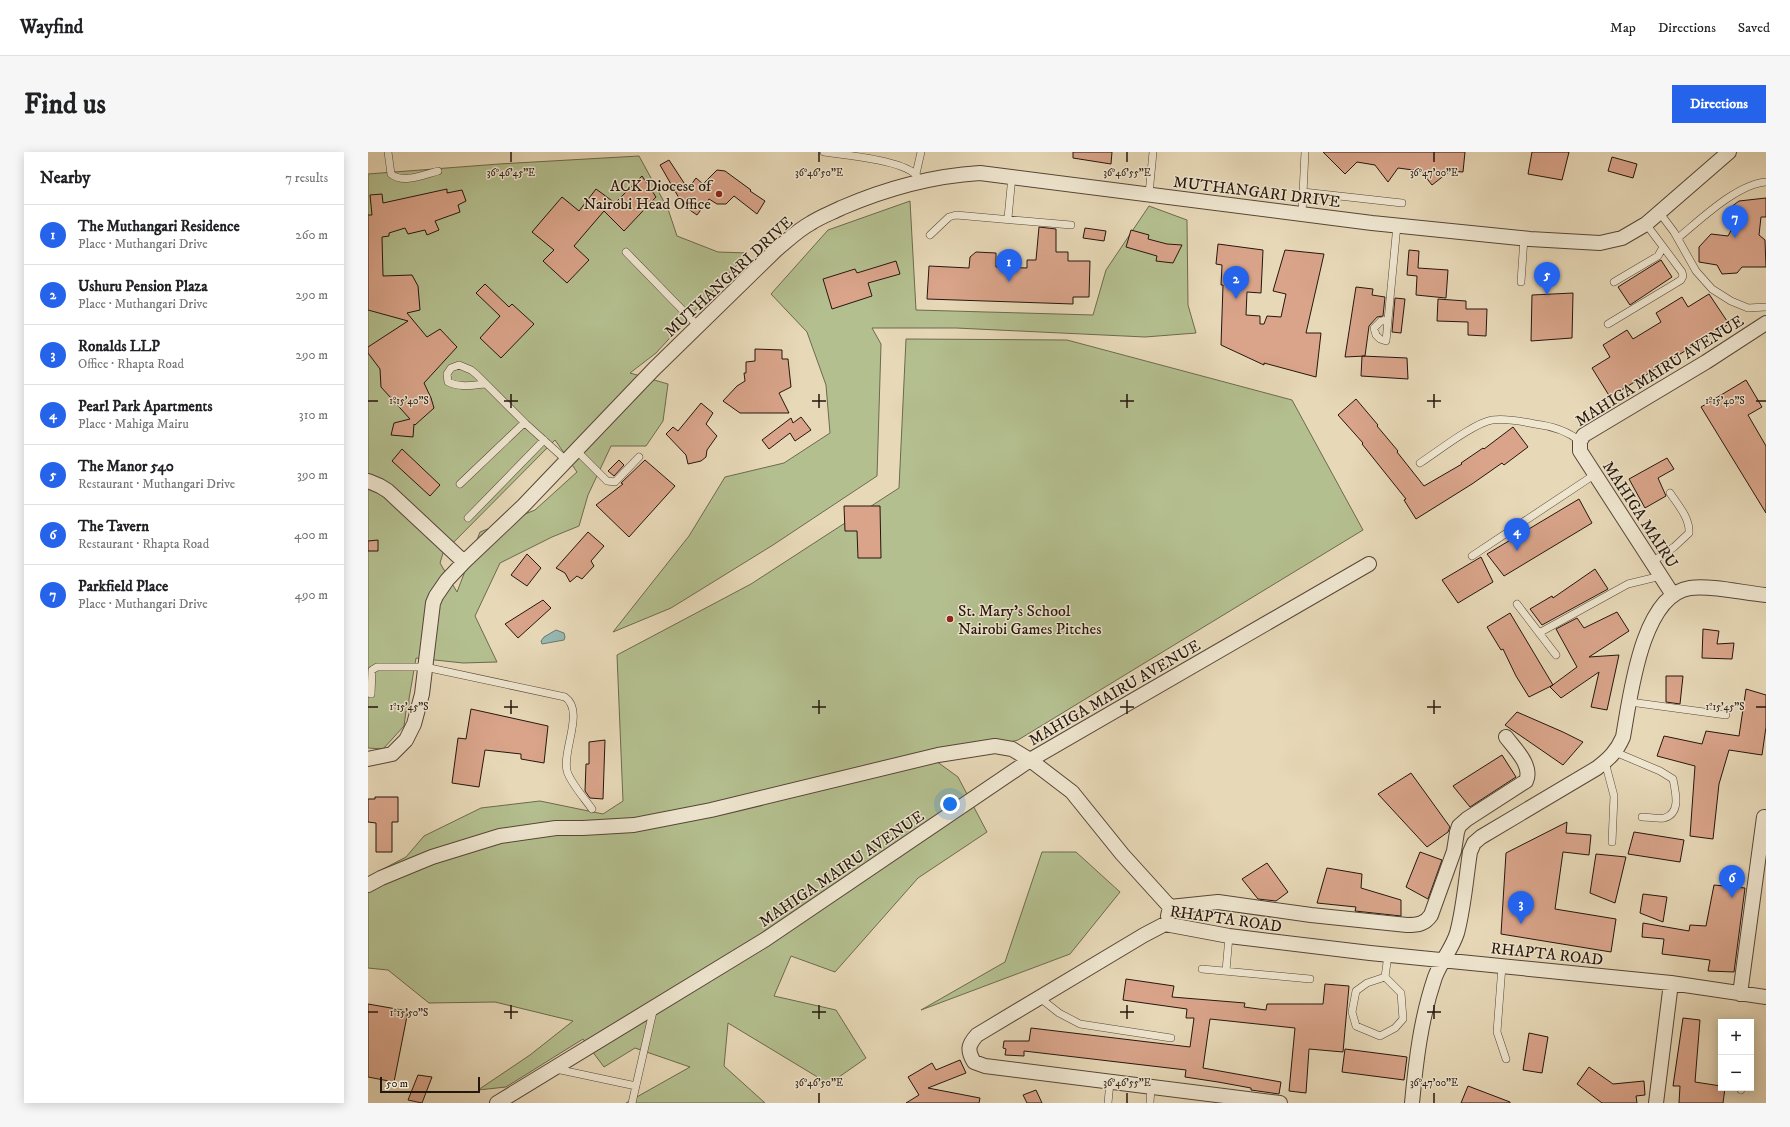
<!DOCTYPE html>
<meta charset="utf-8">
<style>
body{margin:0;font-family:"IM FELL DW Pica",serif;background:#f6f6f6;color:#202124}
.controls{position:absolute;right:12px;bottom:12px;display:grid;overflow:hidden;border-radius:0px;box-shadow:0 2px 10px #0003}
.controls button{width:36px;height:36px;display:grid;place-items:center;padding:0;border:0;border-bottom:1px solid #e0e0e0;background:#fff;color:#202124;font:20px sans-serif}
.scale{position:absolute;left:12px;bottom:10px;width:100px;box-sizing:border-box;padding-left:4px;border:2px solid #25160e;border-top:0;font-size:11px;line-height:14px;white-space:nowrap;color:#25160e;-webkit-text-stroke:3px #efe6d0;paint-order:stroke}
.you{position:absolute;left:582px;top:652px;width:14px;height:14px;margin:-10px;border:3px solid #fff;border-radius:50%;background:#1a73e8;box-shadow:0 0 0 6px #1a73e833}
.badge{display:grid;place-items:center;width:26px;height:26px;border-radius:50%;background:#2563eb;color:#fff;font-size:13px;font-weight:700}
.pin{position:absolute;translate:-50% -33px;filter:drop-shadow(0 1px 2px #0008)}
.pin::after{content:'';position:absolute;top:21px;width:14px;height:12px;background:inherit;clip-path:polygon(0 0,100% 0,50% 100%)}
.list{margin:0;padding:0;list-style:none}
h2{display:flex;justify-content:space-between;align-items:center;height:52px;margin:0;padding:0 16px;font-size:17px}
h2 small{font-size:13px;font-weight:400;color:#757577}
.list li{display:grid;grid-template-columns:26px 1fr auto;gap:12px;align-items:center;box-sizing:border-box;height:60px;padding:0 16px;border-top:1px solid #e0e0e0}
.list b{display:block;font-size:15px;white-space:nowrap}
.list p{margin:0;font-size:13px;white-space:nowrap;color:#757577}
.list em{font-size:13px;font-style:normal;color:#757577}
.map{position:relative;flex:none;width:1398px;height:951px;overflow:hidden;border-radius:0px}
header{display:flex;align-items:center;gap:24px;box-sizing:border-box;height:56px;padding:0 20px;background:#fff;border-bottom:1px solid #e0e0e0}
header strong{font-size:19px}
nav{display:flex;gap:22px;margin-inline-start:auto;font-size:14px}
.intro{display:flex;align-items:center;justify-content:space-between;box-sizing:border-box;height:96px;padding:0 24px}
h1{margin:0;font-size:28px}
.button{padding:10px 18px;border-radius:0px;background:#2563eb;color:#fff;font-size:14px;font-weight:700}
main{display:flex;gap:24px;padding:0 24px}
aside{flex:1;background:#fff;border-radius:0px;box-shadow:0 2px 10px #0003}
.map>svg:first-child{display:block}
.green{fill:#b4bf8f;stroke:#6c6a4e;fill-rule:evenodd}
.water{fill:#97b9b3;stroke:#697871}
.building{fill:#d9a48a;stroke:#25160e}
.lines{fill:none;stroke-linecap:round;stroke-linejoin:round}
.service-casing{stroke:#564638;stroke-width:8}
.minor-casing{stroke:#564638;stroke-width:16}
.service{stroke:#efe6d0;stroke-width:7}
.minor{stroke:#efe6d0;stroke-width:14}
.ticks{fill:none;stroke:#25160e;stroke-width:1.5}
.poi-dot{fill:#8f2418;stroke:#efe6d0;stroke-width:1.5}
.labels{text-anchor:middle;stroke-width:3;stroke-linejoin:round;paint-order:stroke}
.poi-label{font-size:16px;fill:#25160e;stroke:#efe6d0;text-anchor:end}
.street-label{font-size:16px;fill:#25160e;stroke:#efe6d0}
.ticks-label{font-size:10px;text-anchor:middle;fill:#25160e;stroke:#efe6d0;stroke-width:3;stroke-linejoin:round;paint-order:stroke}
</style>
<header>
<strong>Wayfind</strong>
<nav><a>Map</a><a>Directions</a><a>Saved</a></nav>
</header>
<div class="intro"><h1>Find us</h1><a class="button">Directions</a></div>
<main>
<aside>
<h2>Nearby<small>7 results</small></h2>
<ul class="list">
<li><span class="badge">1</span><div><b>The Muthangari Residence</b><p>Place · Muthangari Drive</p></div><em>260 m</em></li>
<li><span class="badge">2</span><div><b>Ushuru Pension Plaza</b><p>Place · Muthangari Drive</p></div><em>290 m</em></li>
<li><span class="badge">3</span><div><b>Ronalds LLP</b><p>Office · Rhapta Road</p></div><em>290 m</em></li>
<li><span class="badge">4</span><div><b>Pearl Park Apartments</b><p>Place · Mahiga Mairu</p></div><em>310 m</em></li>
<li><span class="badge">5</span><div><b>The Manor 540</b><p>Restaurant · Muthangari Drive</p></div><em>390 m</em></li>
<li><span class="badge">6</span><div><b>The Tavern</b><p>Restaurant · Rhapta Road</p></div><em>400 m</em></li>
<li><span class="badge">7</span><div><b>Parkfield Place</b><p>Place · Muthangari Drive</p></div><em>490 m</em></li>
</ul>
</aside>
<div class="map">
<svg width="1398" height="951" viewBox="0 0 1398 951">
<rect width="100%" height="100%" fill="#e7d8b7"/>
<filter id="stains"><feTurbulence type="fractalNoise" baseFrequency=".005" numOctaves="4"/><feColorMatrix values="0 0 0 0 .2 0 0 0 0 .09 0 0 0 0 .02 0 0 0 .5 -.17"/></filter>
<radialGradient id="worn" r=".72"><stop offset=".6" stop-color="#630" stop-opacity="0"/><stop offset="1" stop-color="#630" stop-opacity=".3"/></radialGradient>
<path class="green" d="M271,4L300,57L309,84L350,100L380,101L288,201L262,221L300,232L295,269L278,294H243L220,343L211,374L184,385L132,411L107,464L129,510L95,511L48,506L41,547V557L38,559L36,574L15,597L0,596V22L131,12ZM187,288L209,320L167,358L112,380L89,440L72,411L75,401Z
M542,49L548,158L725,163L738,118L781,54L819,68L820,153L828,181L777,185L588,176H504L513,192L509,324L405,393L303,456L245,480L321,384L357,325L416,311L462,281L458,233L439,180L403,142L460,78Z
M538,187L699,188L924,248L995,378L650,588L568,609L590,625L619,680L550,726L467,820L423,804L406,844L468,858L498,906L461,932L360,871L356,914L397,951H258L322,915L267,896L236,915L215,887L138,935L110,938L162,903L205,869L127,850L61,851L20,818L0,816V725L38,705L56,684L113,656L172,649L235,662L255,649L249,503L383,432L531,336Z
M674,700H708L752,740L702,802L553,858L637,810Z"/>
<path class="water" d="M188,478L196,481L197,485L196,488L174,492L173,489L176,485Z"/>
<path class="building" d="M705,0H744L743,12L705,6Z
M955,0H1097L1095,20L1082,19L1064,33L1053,19L1030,16L1020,30L1007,13L989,10L977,22Z
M1164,0H1201L1194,28L1160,22Z
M1244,5L1269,12L1265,26L1240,19Z
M301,8L320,37L328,26L335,32L349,18L357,19L383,38L382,39L397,49L389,62L366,44L358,52H349L341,47L329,63L316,54L318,51L311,46L292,13Z
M274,24L288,45L256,79L236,59L206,94L221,108L199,131L175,109L186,98L164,80L194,45L211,59L228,37L247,51Z
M79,37V41L94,38L98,49L90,53L92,60L67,69L71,78L59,83L57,78L40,82L37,76L21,81V84L14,85L15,124L44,123L50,134L52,158L39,161L59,185L72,177L89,195L56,231L63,246L66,256L47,273L46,272L45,285L23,283L26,271L42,267L13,235L12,217L0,201V195L40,169L0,158V63H4L2,43L14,42L15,51Z
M1398,46V65H1393L1391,83L1397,88L1398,115H1374L1369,121L1354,122L1349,113L1331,110V95L1343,82L1360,84L1370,66L1359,58L1371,49Z
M671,75L688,77V100H700V109H722L721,145H705V152L559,147L561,114L601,116L602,105L608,100L628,101V115L659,116V108H668Z
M717,76L738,79L736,89L715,86Z
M763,78L781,83L780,87L799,92L814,93L805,111L788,109L789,104L758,95Z
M850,92L895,98L893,141L879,140L878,163L892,164V172H896L899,164L913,165L918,142L905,139L917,98L956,102L938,181H953L948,225L896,211V213L853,193L855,133H853L854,113L848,112Z
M1041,98L1051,99L1050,116L1080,118L1078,146L1048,143L1049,124L1039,123Z
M1293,108L1304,125L1262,153L1250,135Z
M528,109L532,122L500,131L504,144L464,157L455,127L487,117L489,121Z
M117,132L141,155L144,152L166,172L133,206L112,186L132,164L108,141Z
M988,135L1005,137L1004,143L1017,145L1015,164L1009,165L1001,174L997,204L977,205Z
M1205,141L1204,186L1163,189L1164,143Z
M1341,142L1361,172L1242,245L1224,216L1242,205L1235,193L1259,178L1265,187L1293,170L1288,161L1314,145L1320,155Z
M1027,146L1037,147L1033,181L1024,180Z
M1070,147L1098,149V157H1119L1118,184L1100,183V170L1069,169Z
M387,197L414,198V207H420L423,235L411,241L421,261H372L355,249L369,234L377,229L376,221H378V210L387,209Z
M994,204L1039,206L1040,227L993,224Z
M1378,228L1394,255L1380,263L1398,294V361L1333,255Z
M988,247L1010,273L1009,274L1030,299L1029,300L1056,334L1094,312L1093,311L1115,296L1116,297L1145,275L1160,295L1136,313L1134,311L1104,332L1048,367L1036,348L1038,347L994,292L995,291L970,263Z
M333,251L345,261L338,272L349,284L339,298L338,305L333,309L320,312L318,303L298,282L305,275L310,279Z
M433,265L443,278L427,289L422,281L401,297L394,288L423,266L425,271Z
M34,297L72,333L62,344L24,309Z
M1299,306L1306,317L1290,326L1298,344L1277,356L1261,327Z
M251,308L256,313L246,324L240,319Z
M277,308L307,334L261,385L228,353L255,332L253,331Z
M1211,347L1224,371L1136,424L1119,402Z
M476,354H512L513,406H490L489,379H477Z
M220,380L236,394L223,409L226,414L214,427L209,424L202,430L197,421L188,416Z
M10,388V399H0V389Z
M159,402L173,416L159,434L143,423Z
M1113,405L1125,430L1090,451L1074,428Z
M1227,417L1240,437L1174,473L1162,457L1184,444L1185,446Z
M175,448L183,456L150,486L137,472Z
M1249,460L1261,479L1221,505L1251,503L1239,558L1223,555L1231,520L1193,546L1182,535L1209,515L1188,477L1209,466L1216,476Z
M1142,461L1185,533L1161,545L1148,524L1135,497L1133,498L1119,475Z
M1335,477L1351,479L1349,492L1366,491L1364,507L1334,506Z
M1298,524H1315L1312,552L1298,550Z
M1378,537L1398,543V575L1394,603L1361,598L1351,632L1345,687L1322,684L1327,614L1289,604L1296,584L1334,592L1338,579L1371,584Z
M103,557L180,574L176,611L153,607V602L117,598L111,635L84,631L90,586L98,587Z
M1149,560L1195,580L1215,590L1195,613L1137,573Z
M237,588L235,647L222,646L217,639L218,612H221V590Z
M1134,603L1148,625L1102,655L1085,634Z
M1043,621L1082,675L1080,680L1059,695L1010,642Z
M7,645H30V670H24V700H8V671L0,670V647H7Z
M1199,670L1198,681L1223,683L1221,703L1195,700L1187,757L1248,767L1243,800L1133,782L1138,701Z
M1266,680L1316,688L1312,710L1260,702Z
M1052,700L1074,708L1060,747L1038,735Z
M1228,702L1258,705L1247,751L1222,741Z
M899,711L920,740L908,749L890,747L874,727Z
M959,716L994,722L993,736L1033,748V764L987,759L988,755L949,751Z
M1346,733L1377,736L1366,820L1340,819L1342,808L1294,802L1296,787L1274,785L1275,771L1321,779L1322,773L1338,774Z
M1275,742L1299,745L1295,770L1272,761Z
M758,827L806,834L804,845L877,851L876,855L898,858L899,852H955L957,832L981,834L975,900L941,897L938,941L921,939L927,876L842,867L835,916L913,930L911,942L883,938V936L850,930L817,925L818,918L656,899V904L637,903L638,897L635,896L636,889H661L663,876L822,895L826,866H818L819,857L755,848Z
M0,852L40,859L26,930L0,925Z
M1315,866L1332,868L1327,930L1353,934V936H1357L1355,951H1311L1312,934H1305Z
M1161,881L1180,885L1174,921L1155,918Z
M977,897L1039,905L1036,928L974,920Z
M592,908L598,921L560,936L612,946L611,951H538L551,943L540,925L564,911L568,918Z
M1221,915L1245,932L1276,929L1277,943L1268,944L1269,951H1234L1209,932Z
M50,923L64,925L54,951L40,948Z
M1100,934L1142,950V951H1093Z
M668,938L674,951H659L655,943Z"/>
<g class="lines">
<g class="service-casing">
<path id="service" d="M20,0L23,22C35,32 55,23 70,19
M456,0C477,3 532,8 547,22C549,24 551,27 553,29
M548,22L553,0
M935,40L1034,51
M781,42L785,0
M1291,60L1306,80L1328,119L1344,137L1363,149L1380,156L1398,155
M934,62L937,0
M640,66L644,24
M562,83L581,65L588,63L703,73
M1310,86C1332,68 1369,32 1398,30
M258,100L330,174
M1153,130L1156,86
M1246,130L1290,104L1295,95
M1019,168L1013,169L1006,176L1008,183L1012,187L1018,189L1029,73
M1240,172L1313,128L1315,124L1314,120L1278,72
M117,232C104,233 92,236 80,230L79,222L83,216L91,213L103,218L108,222L158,272L199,309
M209,299L239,329L247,330L271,305
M1052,311C1069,300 1106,271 1124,268C1138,266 1153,269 1167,272C1184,274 1198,278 1212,289
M92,332L156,271
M100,366L176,288
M1104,404L1226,323
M1284,410L1306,395L1321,381C1322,366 1310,353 1302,341
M1149,452L1188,503
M1171,481L1260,432L1293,424
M3,542L4,518L9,515H57L197,545C217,559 194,598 199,619C202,630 217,647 224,657
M1262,550L1358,563
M1247,600L1292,619L1305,627C1307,639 1314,661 1296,666C1290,667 1281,665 1274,665
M1237,610L1246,644L1244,690
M1134,814L1129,880L1138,907
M834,817L942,827
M858,819L861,784
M1017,825L1033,841L1035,867L1027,876L1012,884L988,874L984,860L988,839L999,831L1017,825L1020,803
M672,846L691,861L712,872L803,886
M188,917L268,934
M1373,938L1374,936
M264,951L286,855
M740,951L742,930
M782,951L783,935"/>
</g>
<g class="minor-casing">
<path id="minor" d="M0,329L12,334L20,339L96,410
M1305,443L1212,299V289L1216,283L1338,210L1398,171
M0,607L24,602L38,588L46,572L54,542L65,451L68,444L79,428L96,410L155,354L286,217L409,97C420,88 430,78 443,71C452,65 463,61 473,56C517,37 563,24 612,21L1004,71L1162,87L1232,91L1254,86L1278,72L1361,0
M0,733L13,726L64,705L132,684L188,676H215L266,673L343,658L570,603L627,594L644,597L662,608L704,640L754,702L802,755
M800,764L802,755L850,750L943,763L1039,773C1050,773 1057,772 1063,763L1086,699L1089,680L1091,674L1099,667L1158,629C1165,614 1147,597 1138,585
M1372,842L1396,665
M129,951L398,787L662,608L1001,412
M912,951L617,914L606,910C599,898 600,893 609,883L776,783L797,772L861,784L1002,801L1303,831L1398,845
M1044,951C1048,908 1053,866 1067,825C1073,809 1084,797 1089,781C1096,755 1098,726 1102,700L1106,691L1113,685L1229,616C1241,607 1249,599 1255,585C1262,547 1273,443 1322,436C1343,433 1376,441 1398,443
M1288,951L1303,831"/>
</g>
<use href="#service" class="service"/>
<use href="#minor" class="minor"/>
</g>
<path class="ticks" d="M143,0V10M451,0V10M759,0V10M1066,0V10M143,242V256M451,242V256M759,242V256M1066,242V256M0,249H10M136,249H150M444,249H458M752,249H766M1059,249H1073M1388,249H1398M143,548V562M451,548V562M759,548V562M1066,548V562M0,555H10M136,555H150M444,555H458M752,555H766M1059,555H1073M1388,555H1398M143,853V867M451,853V867M759,853V867M1066,853V867M0,860H10M136,860H150M444,860H458M752,860H766M1059,860H1073M451,941V951M759,941V951M1066,941V951"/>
<g class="poi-dot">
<circle cx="351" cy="42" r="4"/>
<circle cx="582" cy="467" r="4"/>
</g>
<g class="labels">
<g class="poi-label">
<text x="343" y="39">ACK Diocese of<tspan x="343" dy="18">Nairobi Head Office</tspan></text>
<text x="590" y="464" text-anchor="start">St. Mary's School<tspan x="590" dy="18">Nairobi Games Pitches</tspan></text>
</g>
<g class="street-label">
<text transform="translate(889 39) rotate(7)" y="6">MUTHANGARI DRIVE</text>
<text transform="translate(360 124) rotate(-43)" y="6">MUTHANGARI DRIVE</text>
<text transform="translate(1291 218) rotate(-32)" y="6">MAHIGA MAIRU AVENUE</text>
<text transform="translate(1273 362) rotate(57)" y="6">MAHIGA MAIRU</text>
<text transform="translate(746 540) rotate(-30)" y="6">MAHIGA MAIRU AVENUE</text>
<text transform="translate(473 716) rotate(-34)" y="6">MAHIGA MAIRU AVENUE</text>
<text transform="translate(858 766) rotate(8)" y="6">RHAPTA ROAD</text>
<text transform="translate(1179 801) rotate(6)" y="6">RHAPTA ROAD</text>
</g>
</g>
<g class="ticks-label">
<text x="143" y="24">36°46'45"E</text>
<text x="451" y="24">36°46'50"E</text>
<text x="759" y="24">36°46'55"E</text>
<text x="1066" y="24">36°47'00"E</text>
<text x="41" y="252">1°15'40"S</text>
<text x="1357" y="252">1°15'40"S</text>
<text x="41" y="558">1°15'45"S</text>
<text x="1357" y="558">1°15'45"S</text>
<text x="41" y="864">1°15'50"S</text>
<text x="451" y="934">36°46'50"E</text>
<text x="759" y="934">36°46'55"E</text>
<text x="1066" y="934">36°47'00"E</text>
</g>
<rect width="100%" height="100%" filter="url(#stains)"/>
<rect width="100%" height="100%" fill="url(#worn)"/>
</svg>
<div class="controls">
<button>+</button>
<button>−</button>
</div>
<div class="scale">50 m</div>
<div class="you"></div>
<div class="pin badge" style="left:641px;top:130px">1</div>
<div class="pin badge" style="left:868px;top:147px">2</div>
<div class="pin badge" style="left:1153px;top:772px">3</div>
<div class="pin badge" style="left:1149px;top:399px">4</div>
<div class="pin badge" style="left:1179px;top:143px">5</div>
<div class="pin badge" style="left:1364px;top:746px">6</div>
<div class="pin badge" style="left:1367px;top:86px">7</div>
</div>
</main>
